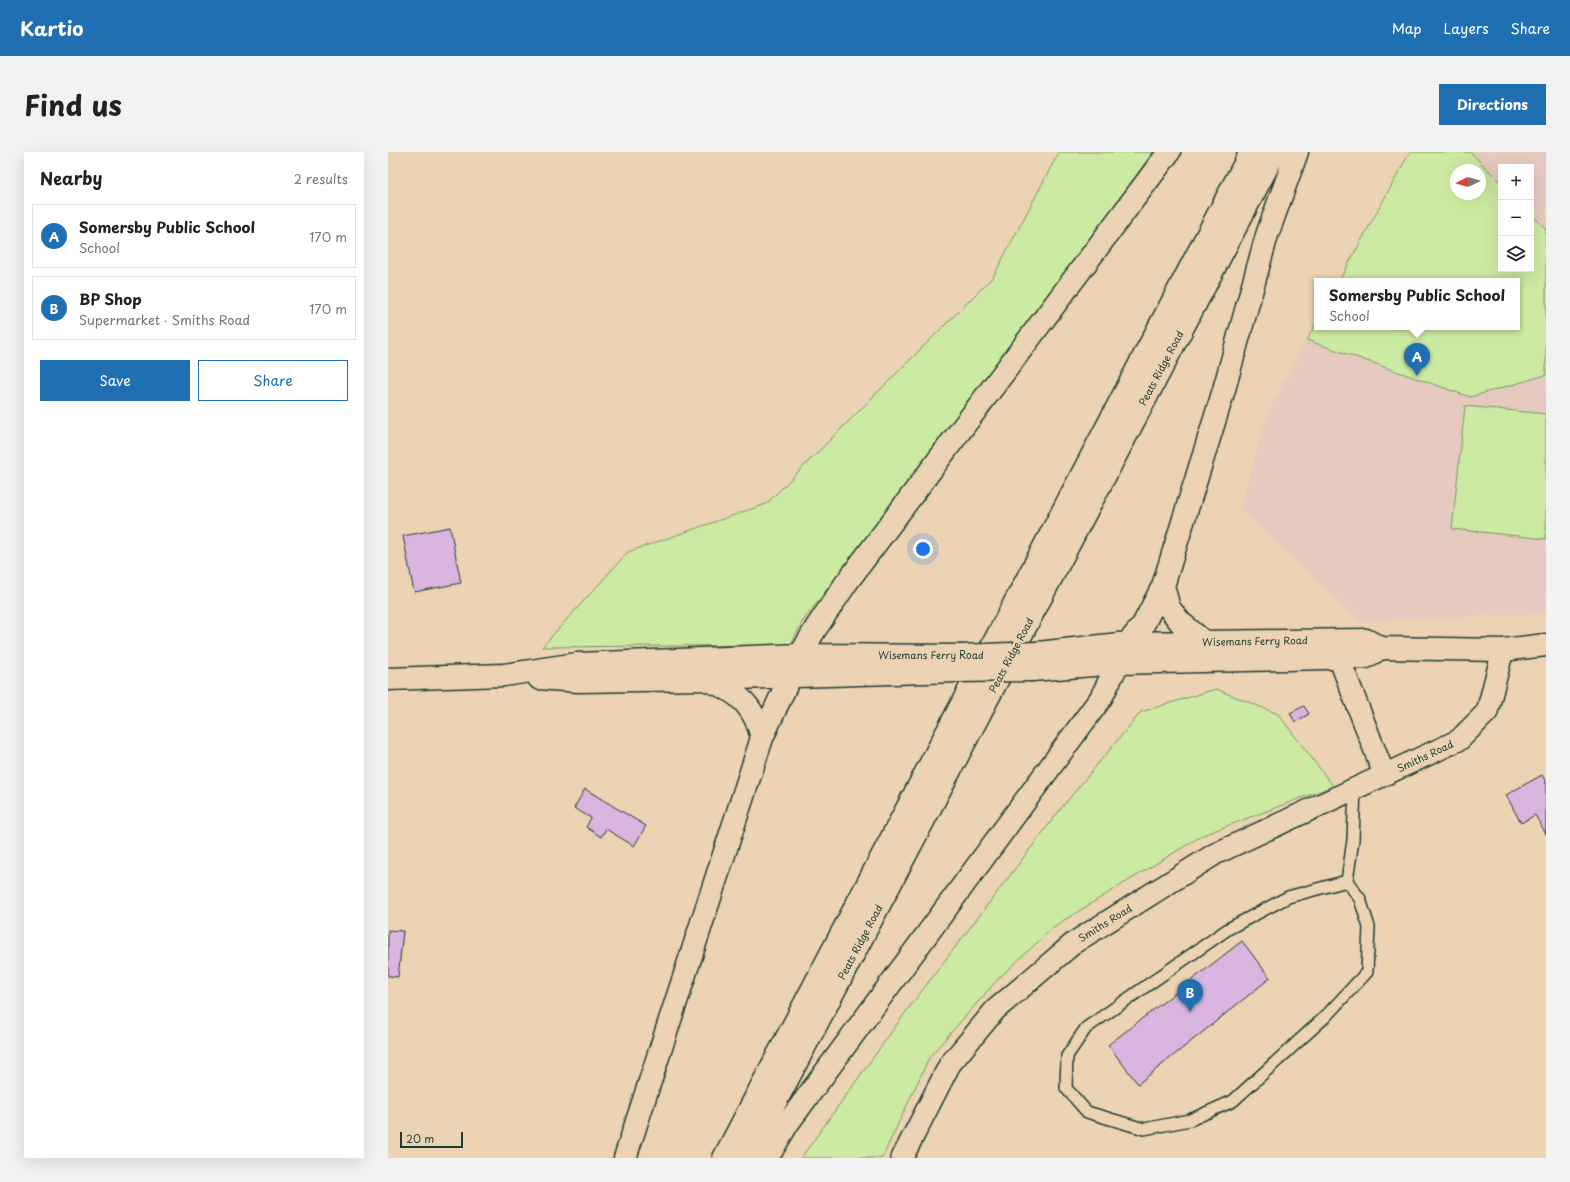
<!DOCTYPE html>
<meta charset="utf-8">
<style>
body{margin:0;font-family:"Playpen Sans",sans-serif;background:#f2f2f2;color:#222}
.controls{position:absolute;right:12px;top:12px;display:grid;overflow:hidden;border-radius:0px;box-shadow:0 4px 16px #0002}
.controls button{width:36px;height:36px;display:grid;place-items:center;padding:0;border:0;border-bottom:1px solid #e0e0e0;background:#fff;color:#222;font:20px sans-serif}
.compass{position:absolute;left:1062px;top:12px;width:36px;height:36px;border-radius:50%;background:#fff;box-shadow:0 4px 16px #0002;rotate:265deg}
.scale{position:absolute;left:12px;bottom:10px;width:63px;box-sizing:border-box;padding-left:4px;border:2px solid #1f3d34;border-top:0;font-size:11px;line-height:14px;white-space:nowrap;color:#1f3d34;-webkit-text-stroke:3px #ebd3b3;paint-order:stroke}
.you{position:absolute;left:535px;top:397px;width:14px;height:14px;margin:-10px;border:3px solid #fff;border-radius:50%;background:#1a73e8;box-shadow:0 0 0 6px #1a73e833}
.badge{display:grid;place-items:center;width:26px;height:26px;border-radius:50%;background:#1f6fb2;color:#fff;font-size:13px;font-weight:700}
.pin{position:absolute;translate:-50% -33px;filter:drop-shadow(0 1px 2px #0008)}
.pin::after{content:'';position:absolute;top:21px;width:14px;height:12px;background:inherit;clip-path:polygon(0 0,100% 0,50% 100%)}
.popup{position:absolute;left:926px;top:126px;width:206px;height:52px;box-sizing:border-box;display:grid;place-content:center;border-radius:0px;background:#fff;filter:drop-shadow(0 1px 3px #0005);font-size:13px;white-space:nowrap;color:#767676}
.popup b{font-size:15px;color:#222}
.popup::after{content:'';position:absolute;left:50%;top:100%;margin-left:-8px;border:8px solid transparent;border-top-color:#fff}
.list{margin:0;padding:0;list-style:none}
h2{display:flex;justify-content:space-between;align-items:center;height:52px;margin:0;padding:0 16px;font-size:17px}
h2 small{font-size:13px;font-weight:400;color:#767676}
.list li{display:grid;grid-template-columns:26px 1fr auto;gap:12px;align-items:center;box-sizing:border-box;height:64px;margin:0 8px 8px;padding:0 8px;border:1px solid #e0e0e0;border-radius:0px}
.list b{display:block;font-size:15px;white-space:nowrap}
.list p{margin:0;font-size:13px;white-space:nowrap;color:#767676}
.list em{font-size:13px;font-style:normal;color:#767676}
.actions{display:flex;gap:8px;padding:12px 16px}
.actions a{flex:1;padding:9px 0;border:1px solid #1f6fb2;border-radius:0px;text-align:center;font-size:14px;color:#1f6fb2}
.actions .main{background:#1f6fb2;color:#fff}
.icon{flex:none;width:22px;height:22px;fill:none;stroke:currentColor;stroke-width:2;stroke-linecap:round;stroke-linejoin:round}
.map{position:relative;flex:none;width:1158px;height:1006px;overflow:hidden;border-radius:0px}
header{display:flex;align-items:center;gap:24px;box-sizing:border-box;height:56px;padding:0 20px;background:#1f6fb2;color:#fff}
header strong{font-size:19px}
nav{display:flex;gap:22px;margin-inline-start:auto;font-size:14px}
.intro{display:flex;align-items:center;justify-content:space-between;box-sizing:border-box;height:96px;padding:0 24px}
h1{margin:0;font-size:28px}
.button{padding:10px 18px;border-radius:0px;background:#1f6fb2;color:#fff;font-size:14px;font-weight:700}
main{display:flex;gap:24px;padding:0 24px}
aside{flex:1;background:#fff;border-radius:0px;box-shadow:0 4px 16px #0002}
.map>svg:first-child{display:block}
.built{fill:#e6cac0;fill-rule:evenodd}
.green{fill:#cceaa1;stroke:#76946a;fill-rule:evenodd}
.building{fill:#d9b5df;stroke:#1f3d34}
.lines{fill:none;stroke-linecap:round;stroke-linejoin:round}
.lane-casing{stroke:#1f3d34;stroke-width:14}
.street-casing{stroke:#1f3d34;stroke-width:24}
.secondary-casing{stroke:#1f3d34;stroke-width:25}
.lane{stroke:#ebd3b3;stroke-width:11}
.street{stroke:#ebd3b3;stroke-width:21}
.secondary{stroke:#ebd3b3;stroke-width:22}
.secondary-bridge-casing{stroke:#1f3d34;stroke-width:25;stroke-linecap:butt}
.secondary-bridge{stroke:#ebd3b3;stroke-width:22}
.labels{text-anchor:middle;stroke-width:4;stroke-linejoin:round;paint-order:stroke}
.street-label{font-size:10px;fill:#1f3d34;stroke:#ebd3b3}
</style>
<header>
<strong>Kartio</strong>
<nav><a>Map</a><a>Layers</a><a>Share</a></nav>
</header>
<div class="intro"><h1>Find us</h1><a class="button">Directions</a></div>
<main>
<aside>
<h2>Nearby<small>2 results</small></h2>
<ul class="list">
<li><span class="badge">A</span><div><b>Somersby Public School</b><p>School</p></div><em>170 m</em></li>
<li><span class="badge">B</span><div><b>BP Shop</b><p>Supermarket · Smiths Road</p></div><em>170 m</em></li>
</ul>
<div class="actions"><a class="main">Save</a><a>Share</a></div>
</aside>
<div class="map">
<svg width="1158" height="1006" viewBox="0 0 1158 1006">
<rect width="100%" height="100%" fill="#ebd3b3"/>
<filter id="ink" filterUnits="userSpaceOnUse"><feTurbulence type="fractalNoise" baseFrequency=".025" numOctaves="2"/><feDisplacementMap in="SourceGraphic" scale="8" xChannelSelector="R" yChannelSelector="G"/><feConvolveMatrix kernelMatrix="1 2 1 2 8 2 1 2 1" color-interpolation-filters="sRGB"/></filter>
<g filter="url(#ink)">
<path class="built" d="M1022,0H1158V461L972,469L852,357L880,260L929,170V175H1129V129H951ZM1113,15H1143V117H1113ZM1068,18H1092V42H1068Z"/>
<path class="green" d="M671,0H765L684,112L415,469L402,493L154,495L240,400L378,352L605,125Z
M1022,0H1082L1113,31V117H1143V62L1158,77V223L1082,245L919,188L929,170V175H1129V129H951ZM1068,18H1092V42H1068Z
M1077,254L1158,262V387L1064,377Z
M828,537L890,562L945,634L815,683L668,773L612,825L542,904L494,1006H413L520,857L675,654L753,560Z"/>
<path class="building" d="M62,375L73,431L26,440L15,384Z
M916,554L921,562L907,570L902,561Z
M1154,623L1158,630V682L1147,663L1133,671L1118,643Z
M197,637L258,674L246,694L218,677L213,685L198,675L203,666L186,656Z
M0,778L15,779L10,825L0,824Z
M854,789L882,826L750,932L720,893Z"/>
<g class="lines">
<g class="lane-casing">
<path id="lane" d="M959,729L972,747L981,775L979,820L937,865L845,949L802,968L756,977L699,960L678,936L679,904L698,876L840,777L900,745L959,729L965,688L967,636"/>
</g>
<g class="street-casing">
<path id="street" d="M951,506L996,622
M514,1006L562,912L607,858L687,790L827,702L1071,588L1099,560L1115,498"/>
</g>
<g class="secondary-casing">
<path id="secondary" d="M775,434L781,456L793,471L816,490
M650,501L740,491L978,488L993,496L1115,498L1158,493
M644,518L729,511L978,505L993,496
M151,526L190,529L316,527L569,519
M0,527L116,523L189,512L412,503L573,504
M321,529C351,539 367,556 374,586
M237,1006L374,586L412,503L428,476L459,430L781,0
M336,1006L863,0
M358,1006L887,0
M379,1006L400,971L713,546L740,491L755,473L775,434L835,241L879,83L909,0"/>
</g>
<use href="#lane" class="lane"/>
<use href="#street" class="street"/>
<use href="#secondary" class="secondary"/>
<g class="secondary-bridge-casing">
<path id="secondary-bridge" d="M573,504L650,501
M569,519L644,518"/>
</g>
<use href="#secondary-bridge" class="secondary-bridge"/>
</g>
</g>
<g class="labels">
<g class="street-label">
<text transform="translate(773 216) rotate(-62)" y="4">Peats Ridge Road</text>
<text transform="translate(867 489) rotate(-1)" y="4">Wisemans Ferry Road</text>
<text x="543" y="507">Wisemans Ferry Road</text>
<text transform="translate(623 503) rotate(-62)" y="4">Peats Ridge Road</text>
<text transform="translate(1037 604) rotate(-25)" y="4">Smiths Road</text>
<text transform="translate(717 771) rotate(-32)" y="4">Smiths Road</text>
<text transform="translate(472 790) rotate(-62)" y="4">Peats Ridge Road</text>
</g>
</g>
</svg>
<div class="controls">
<button>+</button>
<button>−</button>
<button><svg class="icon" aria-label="layers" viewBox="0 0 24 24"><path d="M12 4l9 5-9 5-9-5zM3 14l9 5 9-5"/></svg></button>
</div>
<svg class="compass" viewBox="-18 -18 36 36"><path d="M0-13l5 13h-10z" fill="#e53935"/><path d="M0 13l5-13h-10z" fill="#767676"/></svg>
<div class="scale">20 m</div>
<div class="you"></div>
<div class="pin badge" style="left:1029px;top:224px">A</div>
<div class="popup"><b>Somersby Public School</b>School</div>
<div class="pin badge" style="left:802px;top:860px">B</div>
</div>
</main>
